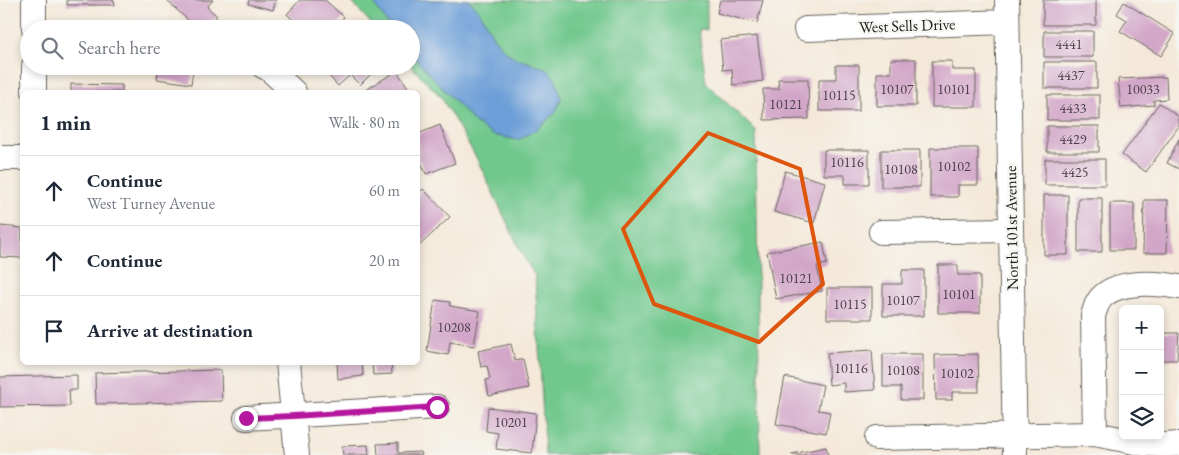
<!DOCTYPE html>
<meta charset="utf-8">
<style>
body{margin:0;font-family:"EB Garamond",serif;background:#f6f6f7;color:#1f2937}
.controls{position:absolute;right:15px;bottom:15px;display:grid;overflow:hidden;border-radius:8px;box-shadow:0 2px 8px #0003}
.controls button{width:45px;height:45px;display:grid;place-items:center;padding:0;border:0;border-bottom:1px solid #e0e1e3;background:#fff;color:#1f2937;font:25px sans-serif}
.stop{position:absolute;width:15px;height:15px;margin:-11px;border:4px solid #b5179e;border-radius:50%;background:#fff}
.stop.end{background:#b5179e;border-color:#fff;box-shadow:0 1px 5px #0008}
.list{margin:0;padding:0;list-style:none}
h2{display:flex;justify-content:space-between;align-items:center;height:65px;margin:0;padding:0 20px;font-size:21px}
h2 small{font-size:16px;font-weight:400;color:#747a83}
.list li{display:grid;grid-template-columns:32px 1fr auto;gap:15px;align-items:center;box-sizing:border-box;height:70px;padding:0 20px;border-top:1px solid #e0e1e3}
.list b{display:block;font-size:19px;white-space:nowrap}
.list p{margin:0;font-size:16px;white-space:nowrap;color:#747a83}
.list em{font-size:16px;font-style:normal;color:#747a83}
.icon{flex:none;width:28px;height:28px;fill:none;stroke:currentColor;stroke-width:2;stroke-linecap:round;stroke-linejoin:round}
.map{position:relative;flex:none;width:1179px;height:455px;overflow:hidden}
.search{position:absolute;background:#fff;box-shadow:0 2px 8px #0003;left:20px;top:20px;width:400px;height:55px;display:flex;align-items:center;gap:12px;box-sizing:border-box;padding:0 18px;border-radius:28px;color:#747a83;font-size:19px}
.panel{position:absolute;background:#fff;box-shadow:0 2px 8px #0003;left:20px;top:90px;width:400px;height:275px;border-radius:8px}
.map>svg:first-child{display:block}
.green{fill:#71c88d;stroke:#467254}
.water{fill:#6c9ed7;stroke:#445d7a}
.building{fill:#d2a6c8}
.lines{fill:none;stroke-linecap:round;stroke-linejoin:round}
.minor-casing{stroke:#68645e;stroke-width:26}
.minor{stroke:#fff;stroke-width:24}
.route{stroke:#b5179e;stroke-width:6}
.marked{fill:none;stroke:#de560d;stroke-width:4;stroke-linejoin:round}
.labels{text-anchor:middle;stroke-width:5;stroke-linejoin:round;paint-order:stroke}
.number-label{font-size:14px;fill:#4a3e47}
.street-label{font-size:16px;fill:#1c1c1c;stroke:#f6f6f2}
</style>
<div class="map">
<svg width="1179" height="455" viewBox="0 0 1179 455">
<rect width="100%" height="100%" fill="#f6f6f2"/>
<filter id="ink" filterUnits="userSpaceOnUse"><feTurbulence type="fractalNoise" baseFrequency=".02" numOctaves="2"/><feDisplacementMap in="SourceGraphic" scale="10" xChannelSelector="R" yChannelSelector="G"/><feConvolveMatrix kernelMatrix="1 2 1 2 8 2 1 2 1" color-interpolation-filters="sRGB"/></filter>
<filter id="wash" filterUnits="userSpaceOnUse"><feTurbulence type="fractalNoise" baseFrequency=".0096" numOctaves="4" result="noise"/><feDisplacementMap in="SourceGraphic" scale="20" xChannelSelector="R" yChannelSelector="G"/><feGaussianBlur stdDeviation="1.12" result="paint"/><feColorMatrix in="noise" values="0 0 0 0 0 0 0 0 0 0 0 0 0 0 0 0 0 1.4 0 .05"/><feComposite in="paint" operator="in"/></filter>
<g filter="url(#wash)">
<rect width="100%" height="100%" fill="#f4e9d9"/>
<path class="green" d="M350,0H707V30L699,29L706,83L756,131L760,455H545L535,276L522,254L476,157L441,97L411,66V29H376Z"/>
<path class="water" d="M372,0H469L481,14L494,38L506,52L518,59L547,69L556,80L561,98L556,112L537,129L518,140L493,135L475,123L411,54V29H391Z"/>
<g id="blocks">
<path class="building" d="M67,0H114L115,5H67Z
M166,0H213L207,7L217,16L205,29H198Z
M249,0H276L273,10L248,4Z
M300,0H325L344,17L333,29H301V28L287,14Z
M720,0H763L757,23L717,13Z
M1043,0H1096V25H1043Z
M1124,2L1175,34L1161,56L1120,31L1127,20L1117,14Z
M78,24L111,25V29H78Z
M1044,31H1093V57H1044Z
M757,36L763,81L733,85L732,69L723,70L720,40Z
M891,59H916V106H877V73H891Z
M932,61H952V70H976V107H932Z
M1044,62H1097V88H1044Z
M836,65H859V111H819V79H836Z
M159,66H192L191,70H193L191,84L157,79Z
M320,66H379L360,85L350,75L338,86Z
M397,71L411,92H362Z
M1166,77L1167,99L1154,100V105L1121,108L1118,79Z
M778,79H808L809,119L764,120L763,89H779Z
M71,84L122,85V92H71Z
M1047,95H1100V120H1047Z
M1159,103L1179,117V126L1146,172L1122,155Z
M440,125L455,163L426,174L420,160L418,161V134Z
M1047,126H1099V152H1047Z
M1179,139V169L1167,163Z
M930,148H978V185H958V197H930Z
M824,150H869V184H845V175H824Z
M881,150H920V187H881Z
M1045,159H1105V185H1045Z
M785,171L825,182L814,223L774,212Z
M423,189L450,217L418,247V194Z
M1044,195H1068V255H1044Z
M1078,198H1102V252H1078Z
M1144,200H1168L1167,253H1143Z
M1110,203H1134V250H1110Z
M0,226L22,228V258L0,257Z
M823,242L827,264L817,266L822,291L776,299L767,252Z
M938,265H958V275H980V313H938Z
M902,270H924V316H883V284H902Z
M827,288H872V319H827Z
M435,300L450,302V306L480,311L474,346L450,342L448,355L427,351Z
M1161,333H1179L1177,360H1161Z
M511,344L515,361L523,359L529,388L489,396L486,380L490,379L487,366L481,367L478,351Z
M872,350L875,390L844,392V383L829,385L827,353Z
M883,354H923V400H901V387H883Z
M978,354L979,392H952V400H936L935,355Z
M337,362H362L363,376L338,379Z
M372,362H391L392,374L373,375Z
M221,370L222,401L96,404L95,373Z
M77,375V390H69L70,406L0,407V377Z
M785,377L823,385L818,410L830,412L826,433L776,424Z
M488,407L536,413L532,453L496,449L498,433L486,431Z
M398,443V453L421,452L422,455H378L377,444Z
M368,445L369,455H343L342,446Z
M826,447L828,455H792V454Z"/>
</g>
</g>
<g filter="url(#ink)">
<use href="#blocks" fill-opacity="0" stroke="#68645e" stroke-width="1"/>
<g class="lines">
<g class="minor-casing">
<path id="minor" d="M1007,0L1015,455
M34,29V0
M806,29L1007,22
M263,66L269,69L294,92
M34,92V66
M0,158H22
M881,232L1011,230
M288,362L297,455
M246,418L437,407
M1095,434L1093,316C1095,309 1097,301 1103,296C1120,280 1158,283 1179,287
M877,438L1095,434L1145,444L1165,445L1179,444"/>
</g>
<use href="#minor" class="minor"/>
</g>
</g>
<g class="lines" filter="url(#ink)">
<path class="route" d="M246,418L293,416L437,407"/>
</g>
<path class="marked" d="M708,133L800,169L823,284L759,342L654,304L623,229Z"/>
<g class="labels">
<g class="number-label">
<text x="1069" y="49">4441</text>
<text x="1071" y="80">4437</text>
<text x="897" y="94">10107</text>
<text x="954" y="94">10101</text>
<text x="1143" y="94">10033</text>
<text x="839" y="100">10115</text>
<text x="786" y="109">10121</text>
<text x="1073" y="113">4433</text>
<text x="1073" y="144">4429</text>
<text x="847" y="167">10116</text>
<text x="954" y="171">10102</text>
<text x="901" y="174">10108</text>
<text x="1075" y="177">4425</text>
<text x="796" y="283">10121</text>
<text x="959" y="299">10101</text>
<text x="903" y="305">10107</text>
<text x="850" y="309">10115</text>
<text x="454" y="332">10208</text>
<text x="851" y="373">10116</text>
<text x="903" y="375">10108</text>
<text x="957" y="378">10102</text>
<text x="511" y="427">10201</text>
</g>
<g class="street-label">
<text transform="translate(907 25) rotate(-2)" y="6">West Sells Drive</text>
<text transform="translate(1011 228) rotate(-91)" y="6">North 101st Avenue</text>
</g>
</g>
</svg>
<div class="controls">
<button>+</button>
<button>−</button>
<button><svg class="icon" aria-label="layers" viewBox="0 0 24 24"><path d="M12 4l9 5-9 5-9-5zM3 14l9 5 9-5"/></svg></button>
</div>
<div class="stop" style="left:437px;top:407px"></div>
<div class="stop end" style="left:246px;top:418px"></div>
<div class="search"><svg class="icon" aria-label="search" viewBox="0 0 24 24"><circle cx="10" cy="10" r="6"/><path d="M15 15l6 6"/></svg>Search here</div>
<section class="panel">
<h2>1 min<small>Walk · 80 m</small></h2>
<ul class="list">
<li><svg class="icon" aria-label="ahead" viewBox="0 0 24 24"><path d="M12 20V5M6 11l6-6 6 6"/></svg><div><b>Continue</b><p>West Turney Avenue</p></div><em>60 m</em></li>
<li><svg class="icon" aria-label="ahead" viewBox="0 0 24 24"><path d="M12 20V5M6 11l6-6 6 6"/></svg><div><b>Continue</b></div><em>20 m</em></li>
<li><svg class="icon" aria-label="arrive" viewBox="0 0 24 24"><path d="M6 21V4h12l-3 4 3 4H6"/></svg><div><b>Arrive at destination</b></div></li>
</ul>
</section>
</div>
